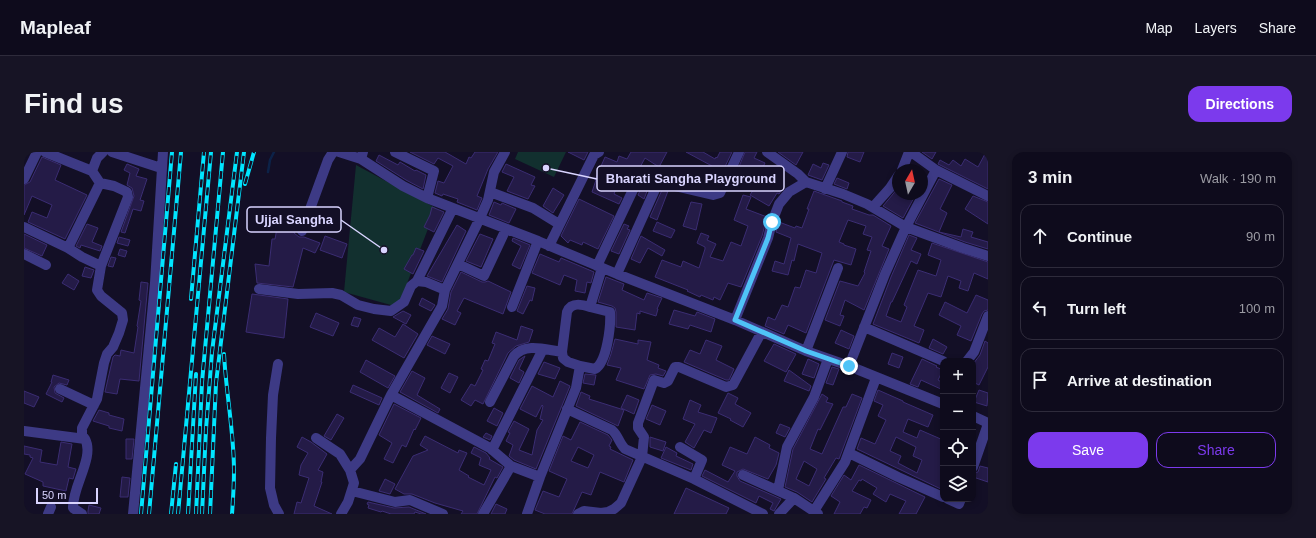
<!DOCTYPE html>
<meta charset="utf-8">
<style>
body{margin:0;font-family:Helvetica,sans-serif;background:#171425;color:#f1f3f6}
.controls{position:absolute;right:12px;bottom:12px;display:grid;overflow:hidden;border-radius:8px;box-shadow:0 2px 6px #0003}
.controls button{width:36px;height:36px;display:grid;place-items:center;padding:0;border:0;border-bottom:1px solid #2e2b3b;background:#0e0b1c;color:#f1f3f6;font:20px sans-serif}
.compass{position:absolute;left:868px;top:12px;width:36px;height:36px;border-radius:50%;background:#0e0b1c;box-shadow:0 2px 6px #0003;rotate:9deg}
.scale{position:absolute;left:12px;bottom:10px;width:62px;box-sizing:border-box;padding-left:4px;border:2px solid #d9d4ff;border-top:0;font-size:11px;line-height:14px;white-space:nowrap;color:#d9d4ff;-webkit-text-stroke:3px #130f26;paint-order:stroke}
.stop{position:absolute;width:12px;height:12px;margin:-9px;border:3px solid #4fc3f7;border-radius:50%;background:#fff}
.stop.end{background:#4fc3f7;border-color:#fff;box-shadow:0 1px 4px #0008}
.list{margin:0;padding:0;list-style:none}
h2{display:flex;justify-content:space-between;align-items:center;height:52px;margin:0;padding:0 16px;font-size:17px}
h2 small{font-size:13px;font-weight:400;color:#9b9ba3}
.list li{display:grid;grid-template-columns:26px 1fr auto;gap:12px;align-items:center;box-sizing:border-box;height:64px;margin:0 8px 8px;padding:0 8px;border:1px solid #2e2b3b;border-radius:12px}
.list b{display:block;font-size:15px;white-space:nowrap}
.list em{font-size:13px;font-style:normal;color:#9b9ba3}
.actions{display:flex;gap:8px;padding:12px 16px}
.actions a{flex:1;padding:9px 0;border:1px solid #7c3aed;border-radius:12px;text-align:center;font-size:14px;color:#7c3aed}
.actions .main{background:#7c3aed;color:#fff}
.icon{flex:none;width:22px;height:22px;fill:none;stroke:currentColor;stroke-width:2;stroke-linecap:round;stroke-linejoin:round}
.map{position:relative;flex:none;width:964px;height:362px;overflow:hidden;border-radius:12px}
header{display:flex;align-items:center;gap:24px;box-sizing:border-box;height:56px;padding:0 20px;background:#0e0b1c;border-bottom:1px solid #2e2b3b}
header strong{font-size:19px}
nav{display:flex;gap:22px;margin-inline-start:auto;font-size:14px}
.intro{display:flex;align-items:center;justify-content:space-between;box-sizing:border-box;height:96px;padding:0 24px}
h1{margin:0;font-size:28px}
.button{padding:10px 18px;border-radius:12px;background:#7c3aed;color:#fff;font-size:14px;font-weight:700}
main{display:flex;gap:24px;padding:0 24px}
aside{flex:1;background:#0e0b1c;border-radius:12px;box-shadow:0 2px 6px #0003}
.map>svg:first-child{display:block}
.green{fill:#12302f}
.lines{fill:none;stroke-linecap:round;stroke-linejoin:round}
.stream{stroke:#0c2248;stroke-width:2.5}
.building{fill:#241b47;stroke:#3b2d73;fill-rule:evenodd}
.minor{stroke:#3d3a85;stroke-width:10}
.rail-casing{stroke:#00e5ff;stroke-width:4}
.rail{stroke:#130f26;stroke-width:2.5;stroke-dasharray:8;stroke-linecap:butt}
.route{stroke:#4fc3f7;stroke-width:5}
.leader{fill:none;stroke:#d9d4ff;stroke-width:1.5}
.callout-dot{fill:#d9d4ff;stroke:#130f26;stroke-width:1.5}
.callout{fill:#130f26;stroke:#d9d4ff;stroke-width:1.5}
.callout-label{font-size:13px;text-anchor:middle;font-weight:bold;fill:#d9d4ff}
</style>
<header>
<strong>Mapleaf</strong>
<nav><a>Map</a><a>Layers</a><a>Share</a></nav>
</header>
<div class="intro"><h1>Find us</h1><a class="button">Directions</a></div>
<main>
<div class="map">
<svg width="964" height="362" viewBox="0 0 964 362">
<rect width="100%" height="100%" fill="#130f26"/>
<path class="green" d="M494,0H542L530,25L491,7Z
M332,13L412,56L374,155L320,140Z"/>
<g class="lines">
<path class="stream" d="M244,20L246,8L250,0"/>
</g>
<path class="building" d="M386,0H421L442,12L445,5L447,6L451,0H474L464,17L453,44L458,46L453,58L433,50L434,47L419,42L418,44L411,41L414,29L420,31L429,14L414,6L410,12Z
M544,0H564L560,8Z
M607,0H643L635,15L621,6L615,17L610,20L606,30L596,27L590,42L598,46L595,52L568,40L572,28H571L581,5L593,10L595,4L603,7Z
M662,0H679L691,7L692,5L693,6L696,0H708L697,23L686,18L688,14Z
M721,0H733L730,6L741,11L736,21L760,35L755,42L753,41L745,54L726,43L733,32L712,22Z
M754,0H779L772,13Z
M824,0H840L836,10L823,5Z
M898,0H912L908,7Z
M962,0H964V37L914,12L916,8L925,13L929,8L937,14L941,7L954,15Z
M355,3L374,13L376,10L391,19L392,18L402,23L399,37L382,28L352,9Z
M18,5L37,13L31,28L63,43L41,87L4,70L8,60L23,66L28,53L8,44L0,63V33L6,30Z
M799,11L805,13L798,28L784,23L789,12L797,16Z
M103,12L115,17L112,24L123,27L116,48L120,49L117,59L109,57L101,81L97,80L110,44L108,36L103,33L106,21L100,18Z
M482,12L511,25L507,33L511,34L504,47L483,39L490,25L478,20Z
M813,26L825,31L823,37L810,32Z
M915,27L928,33L916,57L923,61L915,80L937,85L939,77L949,80L947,85L964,90V97L941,90L891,71Z
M619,32L625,34L620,47L614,43Z
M529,36L540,43L529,61L519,54Z
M874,36V42H892L879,66L859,54Z
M638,38L644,39L633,68L626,65Z
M790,39L818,49V50L829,54L828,57L845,63H849L867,74L858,94L865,97L840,158L821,148L816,163L820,164L816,174L801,168L816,129L834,134L841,121L840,120L847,99L843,98L848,85L839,82L842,74L824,68L815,90L820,92V93L832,97L827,113L810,108L782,181L764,173L760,182L741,174L744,165L751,168L758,153L764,155L771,135L776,136L782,118L792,121L798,101L774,92L770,109L768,108L764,123L748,119L751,109L760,112L767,86L752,80L755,70L771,76L772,74L778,76L785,57H783Z
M719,43L727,45L722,57L743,65L738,84L717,135L704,131L696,148L690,145L689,148L677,143L676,145L663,139L664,138L631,125L638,108L657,115L659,109L675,116L681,97V95L673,91L677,81L685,84L683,88L692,92L686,105L699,109L707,90L717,94L724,74L710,68Z
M949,44L964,50V72L941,57Z
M555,47L590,64L574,97L559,90L558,93L546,88L544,91L537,84Z
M470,50L477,53L478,51L492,57L485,71L465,63Z
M667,50L678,52L672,78L659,74Z
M408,55L420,60L410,80L400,75L406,63Z
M255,65L272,68L270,81L275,85H280L296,91L291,101L279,96L269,135L233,131L231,112L245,114L248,87H251Z
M633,70L651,78L647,86L629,79Z
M63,72L74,76L68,90L78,94L76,99L57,93L56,96L52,94Z
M600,72L605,74L603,77L606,78L595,102L587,99Z
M433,73L442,79L418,130L403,124Z
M0,82L23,93L18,104L0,96Z
M456,82L469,87L457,115L442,109Z
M885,83L893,86L887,98L897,102L893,112L887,109L868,150H867L862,164L877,170L883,155L880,153L894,118L912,124L917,108L904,103L908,91L964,110V127L950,121L944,139L935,136L937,129L924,124L917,145L904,141L890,174L900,178L895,191L849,172L867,125Z
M301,84L323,92L318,106L296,98Z
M617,84L641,98L638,104L624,96L616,111L607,107Z
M95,85L106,88L104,94L93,91Z
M489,86L506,93L496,117L488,113L497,94L488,89Z
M392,96L400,99L389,122L380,117L388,103H389Z
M96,97L103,99L101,105L94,103Z
M516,102L535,110L537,106L570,120L567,131L563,130L561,141L551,139L553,128L540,123L536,133L508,121Z
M87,105L92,106L89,115L84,114Z
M61,115L70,118L67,126L58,124Z
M437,120L458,130H461L464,129L487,140L479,162L440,146L433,159L437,161L431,173L418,167L424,157L427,140Z
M44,122L55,129L50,138L38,131Z
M582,125L600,132L598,138L620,148L623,141L638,146L633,157H634L632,164L616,159V162L613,161L611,178L592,175V160L591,156L588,154L574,150Z
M117,130L124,131L115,229L96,227L93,242L81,240L89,205L91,203L96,204L97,198L110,201L114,175L113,174L117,149L115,148Z
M503,134L511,136L508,149L506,148L499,162L493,159Z
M228,142L264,147L260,186L222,180Z
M952,143L964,148V158L960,159L958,162L947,189L933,183L937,174L915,163L921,150L943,161Z
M398,146L411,153L407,159L395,153Z
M650,158L671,164L673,160L691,167L687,180L666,173L664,177L645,172Z
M379,159L387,163L382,172L369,165Z
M292,161L315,171L309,184L286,175Z
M330,165L337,167L334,175L327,173Z
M379,172L394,182L380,206L348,188L355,176L371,185Z
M497,174L509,178L505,190L492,194L484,201L459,252L451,248L447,254L437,248L447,232L451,234L459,218L457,217L461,208L464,209L471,192L468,191L472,180L493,188Z
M817,178L830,184L825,197L811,191Z
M408,184L426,192L421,202L403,193Z
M591,187L614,192V188L627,190L623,208L635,213L634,216L642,219L639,224L632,222L626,223L620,237L592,228L597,216L583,213L587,202Z
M909,187L923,195L919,202L905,196Z
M682,188L698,194L692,208L710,217L705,228H702L660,210L666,198L676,202Z
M961,189L964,191V215L955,233L949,230V212L956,203Z
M750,192L772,202L762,220L740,209Z
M868,201L879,205L875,216L864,212Z
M501,204L495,217L500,220L495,231L486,226L495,208Z
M784,207L795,212L790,226L778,222Z
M898,207L913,214L912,215L919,218L914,228L919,231V238L897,228L894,235L886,232Z
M342,208L371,224L364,236L336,220Z
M520,210L536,216L531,227L514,222Z
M808,215L815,217L809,233L802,231Z
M765,218L787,234L785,239L760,229Z
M388,219L401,226L393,243L416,257L414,261L376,240Z
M425,221L434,225L426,241L417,236Z
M561,222L572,223L570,233L559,231Z
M29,223L45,228L43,233L35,231L30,235L31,241L40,246L38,250L22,242L28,230H27Z
M536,229L546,234L512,317L490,308L485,304L489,293L482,289L486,281L484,280L490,269L505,277L495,298L508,303L513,278L519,268L516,267L519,254L518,253L512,265L496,257L508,234L529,245Z
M329,233L358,246L355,253L326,240Z
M854,238L879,249V250L909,263L904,275L884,267L879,280L893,286L896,278L919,288V338L833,297L837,286L851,292L862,268L854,264L859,253L850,249ZM872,285L892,295L889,304L898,308L893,321L874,311L877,304L866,299Z
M955,238L964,241L963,254L950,250Z
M0,239L15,245L10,255L0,251Z
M557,240L566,244L565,247L600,258L594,274L552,254Z
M704,241L714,246L711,252L727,261L719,275L706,268L707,267L694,261Z
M798,242L804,246L802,250L809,252L796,278L794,277L786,297L798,302L819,255H822L828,242L838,246L815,307L812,306L800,326L802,327L788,350L773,340L761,335L769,297ZM780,309L793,317L785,334L772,327Z
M603,243L615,248L610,262L597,256Z
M666,248L677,253L674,260L693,266L687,281L680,278L670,296L661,290L671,272L659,267Z
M370,252L397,266L391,278L390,277L382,295L378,293L369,311L360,307L368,291L355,283Z
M628,253L642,259L636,273L622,267Z
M470,256L479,261L473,274L463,269Z
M75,258L85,261V263L100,267L98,279L85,276V274L69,269Z
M313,262L320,266L307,288L300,284Z
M556,270L584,283L588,288L585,294L587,295L586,297L609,308L600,330L576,320L567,343L558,340L548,362H521L511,358L519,339L535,345L543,327L525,319L539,284L547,288ZM554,295L570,303L564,316L547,309Z
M756,272L766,276L761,285L752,281Z
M462,281L468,284L466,288L459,285Z
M401,284L434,301L435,298L443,301L435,318L445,324L444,325L460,333L467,318L455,313L457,306L447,301L450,295L462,301L466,306L465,307L479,315L473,326L471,325L453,362H437L439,359L411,351L388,342H380L371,337L389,304L404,298L396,293Z
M278,285L287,290L303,302L294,318L299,320L297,330H298L290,354L308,362H270L273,350L277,351L285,326L275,323L277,313L284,301L273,295Z
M626,285L642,290L639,299L626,295Z
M731,285L746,293L745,296L755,301L752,313L744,327L719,317L713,320V324L716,329L757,347L750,359L746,357L749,351L735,344L732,351L678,324L681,318L704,330L711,319L698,313L706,295L723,302Z
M102,287H110L108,307H102Z
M37,290L48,292L44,315L52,317L49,327L45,326L42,339L19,334V330L1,322L9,306L6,305V303L0,302V294L18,298L16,310L33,313Z
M642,295L653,301L652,304L669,312L667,318L637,306Z
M835,313L901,345L892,362H875L882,349L866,342L862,350L849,342L853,336L838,327L837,329L835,328L828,339L847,348L843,356L840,355L836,362H810L816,350L807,344L820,323L827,328Z
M956,314L964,316V330L949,325V321L954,320Z
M98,325L106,326L104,345H96Z
M361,327L371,332L366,342L355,339Z
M662,336L705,356L702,362H650Z
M344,350L370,356L385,355L402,362H397L391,360L390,362H367L358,359L357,360L344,356L345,353L343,352Z
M472,352L483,357L481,362H467Z
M65,353L77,356L75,362H64V359Z"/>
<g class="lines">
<path class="minor" d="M21,0L68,19L76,31L44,96
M88,0L137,16
M315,0L337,7
M339,0L337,7L379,34L403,46L514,89L593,122L711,168L782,199L825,214L919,252
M371,0L410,19L403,46
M743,0L774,22L782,30L819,42L843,52L882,75L939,96L964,104
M887,0L912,18L964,44
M878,18L885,0
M68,19L73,6L79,0
M0,27L13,0
M801,37L818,0
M466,40L509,56L535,72
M849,55L866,36L874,24
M0,75L44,96L58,105L77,114
M278,79L304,8L309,0
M525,94L570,3L575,0
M0,102L22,113
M434,112L460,124L482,77
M573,114L616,23L634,31
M593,122L634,31L642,32L689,43L696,41L715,0
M393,129L429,56
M235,137L274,142L308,141L317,143L334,153L350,157L367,159L380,150L387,134L393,129L402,130L421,138
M488,155L514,89
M711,168L744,86L748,70L755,52L765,40L782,30
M840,175L919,209
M782,199L814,116
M943,209L950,200L964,164
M254,212L249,243L247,286L246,336L250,353L255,362
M556,214L571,217C583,210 587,174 586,160L566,155
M825,214L861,122L882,75L912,18
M36,237L70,253
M367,243L418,154L421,138L456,66L464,48L470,20L481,0
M466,250L490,204C502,190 522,198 538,200
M543,257L588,278C594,283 595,291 601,297L670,327L739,362
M949,264L964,271
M0,279L61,287C71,305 48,335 49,356L58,362
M292,286L316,302L326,318
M61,287L58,283V276L73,247L80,211L83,202L89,195L95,181L99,168L98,161L77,144L73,138L77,114L104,45L103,40L90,34L76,31
M656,295L678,308L670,327
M468,298L519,197
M825,301L874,325L919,345
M949,315L964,272
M719,323L770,346
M754,338L763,295L790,245L804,207
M328,339L371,350L386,348L419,362
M924,347L935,352L937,347
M790,359L821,310L852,226
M24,362L27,355
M109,362L131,131L139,0
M317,362L324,350L330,331L326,318L336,307L367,243L466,296L487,314L516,325
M459,362L487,314
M503,362L516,325L552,236L556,214L544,210L539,206L538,200L543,160C547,150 557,152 566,155L578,116
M554,362L560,359L577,361L584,360L590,357L597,351L618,305L620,285L614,276V271L630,228L640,231L644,229L651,215H655L702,235L709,233L737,181
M755,362L770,346L794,362"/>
<g class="rail-casing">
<path id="rail" d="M221,32L230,0
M167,147L180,0
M200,202C202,241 210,280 210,319C210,333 209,348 208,362
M117,362L148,0
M125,362L157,0
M147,362L152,312
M154,362L187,0
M164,362L172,222
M172,362L178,230L199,0
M178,362L182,277L188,200L213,0
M186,362L192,231L220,0"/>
</g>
<use href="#rail" class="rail"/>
</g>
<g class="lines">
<path class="route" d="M748,70L744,86L711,168L782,199L825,214"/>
</g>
<path class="leader" d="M522 16L573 27M360 98L317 68"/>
<g class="callout-dot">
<circle cx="522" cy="16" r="4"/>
<circle cx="360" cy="98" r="4"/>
</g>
<g class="callout">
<rect x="573" y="14" width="187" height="25" rx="4"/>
<rect x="223" y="55" width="94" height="25" rx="4"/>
</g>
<g class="callout-label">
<text x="667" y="31">Bharati Sangha Playground</text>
<text x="270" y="72">Ujjal Sangha</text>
</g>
</svg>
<div class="controls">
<button>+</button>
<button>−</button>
<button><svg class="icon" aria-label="locate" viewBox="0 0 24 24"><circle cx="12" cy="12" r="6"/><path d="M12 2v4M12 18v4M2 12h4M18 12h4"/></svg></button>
<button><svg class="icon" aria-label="layers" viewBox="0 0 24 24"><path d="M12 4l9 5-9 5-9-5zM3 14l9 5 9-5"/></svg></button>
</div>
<svg class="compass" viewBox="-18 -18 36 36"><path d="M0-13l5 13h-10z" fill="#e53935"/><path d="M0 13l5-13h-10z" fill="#9b9ba3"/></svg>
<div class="scale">50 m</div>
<div class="stop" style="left:748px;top:70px"></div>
<div class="stop end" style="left:825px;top:214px"></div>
</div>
<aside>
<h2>3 min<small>Walk · 190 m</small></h2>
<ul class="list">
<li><svg class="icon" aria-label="ahead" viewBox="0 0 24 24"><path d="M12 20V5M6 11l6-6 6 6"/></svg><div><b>Continue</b></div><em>90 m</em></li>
<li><svg class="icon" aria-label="left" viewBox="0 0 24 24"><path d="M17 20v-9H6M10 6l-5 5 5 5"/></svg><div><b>Turn left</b></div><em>100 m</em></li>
<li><svg class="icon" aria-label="arrive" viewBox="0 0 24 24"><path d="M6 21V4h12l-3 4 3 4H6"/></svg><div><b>Arrive at destination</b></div></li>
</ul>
<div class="actions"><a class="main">Save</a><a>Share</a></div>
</aside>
</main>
